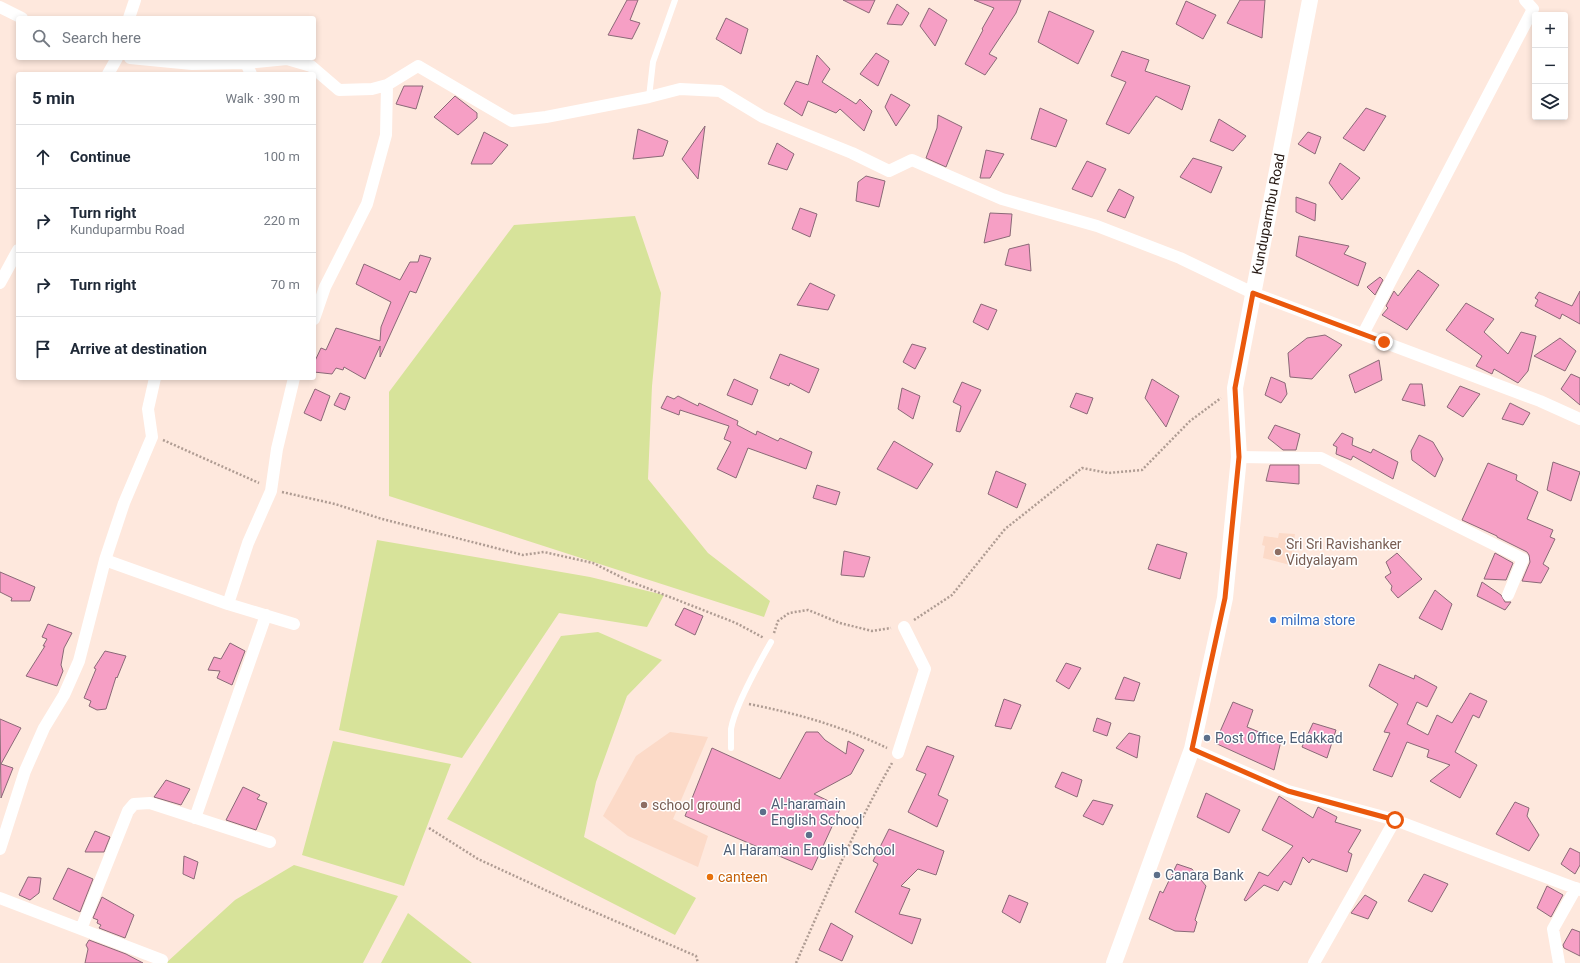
<!DOCTYPE html>
<meta charset="utf-8">
<style>
body{margin:0;font-family:Roboto,sans-serif;background:#f6f6f7;color:#1f2937}
.controls{position:absolute;right:12px;top:12px;display:grid;overflow:hidden;border-radius:4px;box-shadow:0 2px 6px #0003}
.controls button{width:36px;height:36px;display:grid;place-items:center;padding:0;border:0;border-bottom:1px solid #e0e1e3;background:#fff;color:#1f2937;font:20px sans-serif}
.stop{position:absolute;width:12px;height:12px;margin:-9px;border:3px solid #ea580c;border-radius:50%;background:#fff}
.stop.end{background:#ea580c;border-color:#fff;box-shadow:0 1px 4px #0008}
.list{margin:0;padding:0;list-style:none}
h2{display:flex;justify-content:space-between;align-items:center;height:52px;margin:0;padding:0 16px;font-size:17px}
h2 small{font-size:13px;font-weight:400;color:#747a83}
.list li{display:grid;grid-template-columns:26px 1fr auto;gap:12px;align-items:center;box-sizing:border-box;height:64px;padding:0 16px;border-top:1px solid #e0e1e3}
.list b{display:block;font-size:15px;white-space:nowrap}
.list p{margin:0;font-size:13px;white-space:nowrap;color:#747a83}
.list em{font-size:13px;font-style:normal;color:#747a83}
.icon{flex:none;width:22px;height:22px;fill:none;stroke:currentColor;stroke-width:2;stroke-linecap:round;stroke-linejoin:round}
.map{position:relative;flex:none;width:1580px;height:963px;overflow:hidden}
.search{position:absolute;background:#fff;box-shadow:0 2px 6px #0003;left:16px;top:16px;width:300px;height:44px;display:flex;align-items:center;gap:10px;box-sizing:border-box;padding:0 14px;border-radius:4px;color:#747a83;font-size:15px}
.panel{position:absolute;background:#fff;box-shadow:0 2px 6px #0003;left:16px;top:72px;width:300px;height:308px;border-radius:4px}
.map>svg:first-child{display:block}
.built{fill:#fcdac8}
.grass{fill:#d7e39a}
.building{fill:#f69fc5;stroke:#8a6977}
.lines{fill:none;stroke-linecap:round;stroke-linejoin:round}
.path{stroke:#af9c93;stroke-width:2.5;stroke-dasharray:2 2;stroke-linecap:butt}
.lane{stroke:#fff;stroke-width:6}
.street{stroke:#fff;stroke-width:12}
.secondary{stroke:#fff;stroke-width:16}
.route{stroke:#ea580c;stroke-width:5}
.education-dot{fill:#8d6e63;stroke:#fff;stroke-width:1.5}
.shop-dot{fill:#3f7fe0;stroke:#fff;stroke-width:1.5}
.service-dot{fill:#5c6f8a;stroke:#fff;stroke-width:1.5}
.food-dot{fill:#e8710a;stroke:#fff;stroke-width:1.5}
.labels{text-anchor:middle;stroke-width:3;stroke-linejoin:round;paint-order:stroke}
.street-label{font-size:14px;fill:#261913;stroke:#fff}
.education-label{font-size:14px;fill:#785e54;stroke:#fff;text-anchor:start}
.shop-label{font-size:14px;fill:#366cbe;stroke:#fff;text-anchor:start}
.service-label{font-size:14px;fill:#4e5e75;stroke:#fff;text-anchor:start}
.food-label{font-size:14px;fill:#c56008;stroke:#fff;text-anchor:start}
</style>
<div class="map">
<svg width="1580" height="963" viewBox="0 0 1580 963">
<rect width="100%" height="100%" fill="#fee8dd"/>
<path class="built" d="M1279,533L1295,534L1290,565L1263,558L1265,546L1262,545L1264,536L1278,538Z
M670,732L708,737L673,819L708,836L698,867L628,836L603,816L636,756Z"/>
<path class="grass" d="M635,216L661,293L652,386L648,479L708,553L770,601L764,617L389,496V392L514,225Z
M377,540L590,577L664,595L647,627L559,613L462,758L339,730Z
M598,632L662,660L627,696L596,782L584,837L696,898L675,935L447,819L561,636Z
M333,741L451,764L404,886L302,855Z
M294,865L398,896L363,963H166L235,900Z
M408,913L472,963H381Z"/>
<path class="building" d="M627,0H638L630,20L640,23L632,39L608,35Z
M843,0H875L869,13Z
M974,0H1021L1016,13L989,54L997,58L985,75L965,64L983,30L982,29L994,8Z
M1240,0H1265L1262,38L1227,23Z
M1186,1L1216,15L1203,39L1176,24Z
M897,4L909,13L902,25L887,24Z
M929,8L947,20L935,46L920,26Z
M1049,11L1094,31L1078,64L1038,42Z
M726,18L748,29L741,54L716,39Z
M1122,51L1149,60L1145,71L1190,86L1182,110L1156,96L1129,134L1106,124L1126,82L1111,76Z
M876,53L889,61L878,86L860,74Z
M817,55L830,69L822,82L856,104L860,99L872,111L864,131L840,109L836,113L808,101L802,116L784,104L796,81L808,85Z
M404,86H423L416,109L396,104Z
M891,94L910,105L896,126L885,107Z
M455,96L477,113V118L458,135L434,117Z
M1040,108L1067,120L1056,147L1031,139Z
M1366,108L1386,116L1364,151L1343,138Z
M938,115L962,127L946,167L926,158L937,128Z
M1219,119L1246,136L1233,151L1210,141Z
M705,126L698,179L682,159Z
M638,129L668,141L663,156L633,159Z
M484,132L508,145L492,164H471Z
M1308,132L1321,137L1315,154L1298,144Z
M777,143L794,154L787,170L768,164Z
M986,150L1004,154L990,178H980Z
M1193,158L1222,167L1211,193L1180,177Z
M1087,161L1106,169L1092,197L1072,189Z
M1340,163L1360,178L1342,200L1329,183Z
M866,176L885,181L879,207L856,201L858,182Z
M1119,189L1134,197L1125,218L1107,211Z
M1296,197L1316,204L1315,221L1296,212Z
M800,208L817,214L810,237L792,229Z
M990,213L1012,214L1010,236L984,243Z
M1299,236L1349,246L1344,254L1366,263L1358,286L1296,256Z
M1029,244L1031,271L1005,265L1009,249Z
M420,255L431,258L416,293L410,291L380,357V346L365,379L344,367L343,370L336,368L332,374L314,372V363L321,348L326,350L336,328L380,341L381,327L391,302L356,284L364,264L400,280L410,262H418Z
M1418,270L1439,285L1407,330L1382,315L1388,308L1386,306L1394,291L1398,296Z
M1380,277L1383,280L1375,295L1367,287Z
M810,283L835,295L828,310L797,305Z
M1580,291V324L1562,314L1560,319L1535,306L1538,300L1535,298L1539,292L1572,306Z
M1466,303L1494,319L1484,332L1508,354L1521,332L1536,336L1528,371L1518,383L1494,369L1492,374L1476,366L1482,356L1446,330Z
M981,304L997,310L988,330L973,322Z
M1325,335L1342,345L1312,379L1290,377L1288,353L1307,338Z
M1560,338L1576,351L1565,371L1534,356Z
M912,344L926,348L915,369L903,362Z
M780,354L819,369L809,393L790,383L789,386L770,378Z
M1379,360L1382,380L1355,393L1349,375Z
M1571,374L1580,378V405L1561,389Z
M1271,377L1285,383L1287,394L1281,403L1265,395Z
M734,379L758,390L752,405L727,395Z
M1152,379L1179,396L1166,427L1145,398Z
M962,382L981,390L960,432L956,431L961,406L953,402Z
M1410,384H1422L1425,406L1402,400Z
M1460,386L1480,394L1463,417L1447,407Z
M902,388L920,396L913,419L898,409Z
M315,389L330,396L321,421L304,413Z
M340,393L350,397L345,410L334,405Z
M1076,393L1093,398L1087,414L1070,407Z
M667,396L674,399L678,396L698,406L699,403L738,421L737,425L756,435L757,431L778,441L780,438L812,452L806,469L748,448L736,478L717,469L731,442L724,439L729,426L680,410L679,415L661,408Z
M1510,403L1530,413L1523,425L1502,419Z
M1275,425L1300,434L1296,450H1283L1268,438Z
M1342,433L1353,438L1352,445L1371,453L1373,449L1398,462L1393,479L1353,456L1351,460L1336,454L1337,447L1333,445Z
M1419,435L1433,442L1443,459L1435,477L1412,460L1411,451Z
M894,441L933,464L917,489L877,469Z
M1553,462L1580,472L1571,501L1547,490Z
M1488,463L1517,475L1516,480L1538,492L1527,519L1553,530L1550,537L1555,539L1543,564L1549,568L1541,583L1522,581L1530,562L1529,555L1527,552L1497,537V536L1462,520Z
M1270,465H1299V484L1266,481Z
M996,471L1026,484L1017,508L988,494Z
M817,485L840,492L836,505L813,498Z
M1157,544L1187,553L1180,579L1148,569Z
M844,551L870,557L864,577L841,575Z
M1397,553L1422,579L1398,598L1391,590L1392,586L1385,577L1391,573L1386,562Z
M1495,553L1513,563L1506,580L1484,579Z
M0,572L35,587L30,601H11L12,598L0,592Z
M1482,582L1501,595L1505,602H1511L1505,610L1477,596Z
M1435,590L1452,604L1442,630L1419,618Z
M684,608L703,616L695,635L675,625Z
M48,624L72,633L64,648L61,665L63,671L57,686L26,676L45,646H43L47,639L42,637Z
M230,643L245,651L232,685L217,678L220,671L208,670L214,657L221,659Z
M105,651L126,656L117,678L116,677L106,709L97,710L89,706L91,701L84,698L96,669L94,668Z
M1066,663L1081,668L1069,689L1056,681Z
M1379,664L1414,679L1415,675L1437,687L1427,707L1417,702L1407,724L1428,735L1437,715L1452,723L1470,693L1487,701L1479,718L1473,715L1455,752L1477,765L1460,798L1430,781L1450,765L1427,757L1429,750L1407,742L1392,777L1373,770L1390,733L1384,732L1398,704L1369,686Z
M1124,677L1140,683L1134,701L1115,699Z
M1004,699L1021,705L1011,729L995,726Z
M1233,702L1253,710L1247,727L1281,741L1274,770L1215,743Z
M1097,718L1111,723L1107,736L1093,731Z
M0,719L21,728L1,764L13,768L1,798Z
M1313,723L1336,730L1327,758L1302,747Z
M806,732H818L825,740L846,754L848,741L864,750L851,774L814,794L841,807L812,870L685,816L712,748L780,779Z
M1129,733L1140,736L1137,758L1116,748Z
M927,746L954,756L938,795L948,800L937,827L908,812L926,774L916,770Z
M1062,772L1082,780L1077,797L1055,787Z
M166,780L190,789L181,805L154,797Z
M243,787L260,795L257,799L267,803L256,830L226,820Z
M1206,793L1240,810L1229,833L1197,817Z
M1279,796L1313,818L1318,807L1337,817L1335,822L1361,830L1348,852L1352,854L1347,872L1312,859L1309,863L1303,857L1291,885L1284,881L1278,891L1264,885L1246,901L1244,900L1259,872L1268,876L1293,846L1262,830Z
M1093,800L1113,805L1103,825L1083,816Z
M1515,802L1529,808L1527,816L1539,835L1529,851L1496,834Z
M889,829L944,851L936,875L918,869L901,886L910,889L899,914L921,919L912,944L855,912L878,864L873,861Z
M95,831L110,837L104,852H85Z
M1570,848L1580,853V865L1575,874L1561,864Z
M184,856L198,862L194,879L183,874Z
M1177,864L1192,869L1206,886L1195,920L1197,922L1194,932L1175,931L1149,919L1160,891L1163,893Z
M68,868L93,879L80,912L53,899Z
M1424,874L1448,884L1432,912L1408,901Z
M28,877L41,878L39,893L30,900L19,895Z
M1547,886L1563,895L1551,917L1537,908Z
M1009,895L1028,903L1020,923L1002,912Z
M1365,895L1377,902L1368,919L1351,913Z
M102,897L134,915L125,938L99,928L101,925L97,923L98,920L93,918Z
M831,923L853,936L842,961L819,950Z
M1572,929L1580,932V956L1564,948L1563,945Z
M89,940L126,954L143,963H85L88,949L86,945Z"/>
<g class="lines">
<path class="path" d="M163,440L259,483
M282,492L335,504L382,519L523,555L544,552L593,563L629,581L736,623L764,638
M914,620L952,595L1005,529L1082,468L1108,473L1142,470L1190,421L1221,398
M774,633L778,621L789,613L808,610L840,623L872,631L891,628
M749,704C799,714 841,726 887,748
M429,828L478,859L569,901L696,956L698,963
M796,963C826,895 855,827 892,763"/>
<path class="lane" d="M649,97L653,62L675,0
M731,748C731,742 731,736 731,729C735,705 759,663 771,642"/>
<path class="street" d="M0,7L22,18
M129,18L135,0
M130,58L192,64L246,63L251,74
M246,63L287,59L311,66L339,90L372,89L387,85L418,66L512,121L546,117L649,97L680,89L720,91L763,117L852,153L889,171L912,160L1002,199L1097,226L1180,258L1253,293L1540,401L1580,419
M108,74L117,58
M0,283L18,250
M314,319L325,287L367,204L386,135L387,85
M1363,334L1533,9L1525,0
M1239,457L1321,458L1523,559L1508,595
M105,560L228,604
M294,624L228,604L248,543L271,491L277,449L294,378
M1192,749L1288,791L1395,820L1580,890
M898,753L925,669L904,627
M195,818L266,615
M0,849L25,771L44,728L64,695L79,661L105,560L124,503L152,437L148,409L155,378
M0,898L162,960
M81,929L128,811L134,804L150,803L270,842
M1314,963L1395,820
M1559,963L1553,929L1576,888"/>
<path class="secondary" d="M1114,963L1192,749L1225,598L1239,457L1235,388L1310,0"/>
</g>
<g class="lines">
<path class="route" d="M1384,342L1253,293L1235,388L1239,457L1225,598L1192,749L1288,791L1395,820"/>
</g>
<g class="education-dot">
<circle cx="1278" cy="552" r="4"/>
<circle cx="644" cy="805" r="4"/>
</g>
<circle class="shop-dot" cx="1273" cy="620" r="4"/>
<g class="service-dot">
<circle cx="1207" cy="738" r="4"/>
<circle cx="763" cy="812" r="4"/>
<circle cx="809" cy="835" r="4"/>
<circle cx="1157" cy="875" r="4"/>
</g>
<circle class="food-dot" cx="710" cy="877" r="4"/>
<g class="labels">
<g class="street-label">
<text transform="translate(1268 214) rotate(-79)" y="5">Kunduparmbu Road</text>
</g>
<g class="education-label">
<text x="1286" y="549">Sri Sri Ravishanker<tspan x="1286" dy="16">Vidyalayam</tspan></text>
<text x="652" y="810">school ground</text>
</g>
<g class="shop-label">
<text x="1281" y="625">milma store</text>
</g>
<g class="service-label">
<text x="1215" y="743">Post Office, Edakkad</text>
<text x="771" y="809">Al-haramain<tspan x="771" dy="16">English School</tspan></text>
<text x="809" y="855" text-anchor="middle">Al Haramain English School</text>
<text x="1165" y="880">Canara Bank</text>
</g>
<g class="food-label">
<text x="718" y="882">canteen</text>
</g>
</g>
</svg>
<div class="controls">
<button>+</button>
<button>−</button>
<button><svg class="icon" aria-label="layers" viewBox="0 0 24 24"><path d="M12 4l9 5-9 5-9-5zM3 14l9 5 9-5"/></svg></button>
</div>
<div class="stop" style="left:1395px;top:820px"></div>
<div class="stop end" style="left:1384px;top:342px"></div>
<div class="search"><svg class="icon" aria-label="search" viewBox="0 0 24 24"><circle cx="10" cy="10" r="6"/><path d="M15 15l6 6"/></svg>Search here</div>
<section class="panel">
<h2>5 min<small>Walk · 390 m</small></h2>
<ul class="list">
<li><svg class="icon" aria-label="ahead" viewBox="0 0 24 24"><path d="M12 20V5M6 11l6-6 6 6"/></svg><div><b>Continue</b></div><em>100 m</em></li>
<li><svg class="icon" aria-label="right" viewBox="0 0 24 24"><path d="M7 20v-9h11M14 6l5 5-5 5"/></svg><div><b>Turn right</b><p>Kunduparmbu Road</p></div><em>220 m</em></li>
<li><svg class="icon" aria-label="right" viewBox="0 0 24 24"><path d="M7 20v-9h11M14 6l5 5-5 5"/></svg><div><b>Turn right</b></div><em>70 m</em></li>
<li><svg class="icon" aria-label="arrive" viewBox="0 0 24 24"><path d="M6 21V4h12l-3 4 3 4H6"/></svg><div><b>Arrive at destination</b></div></li>
</ul>
</section>
</div>
